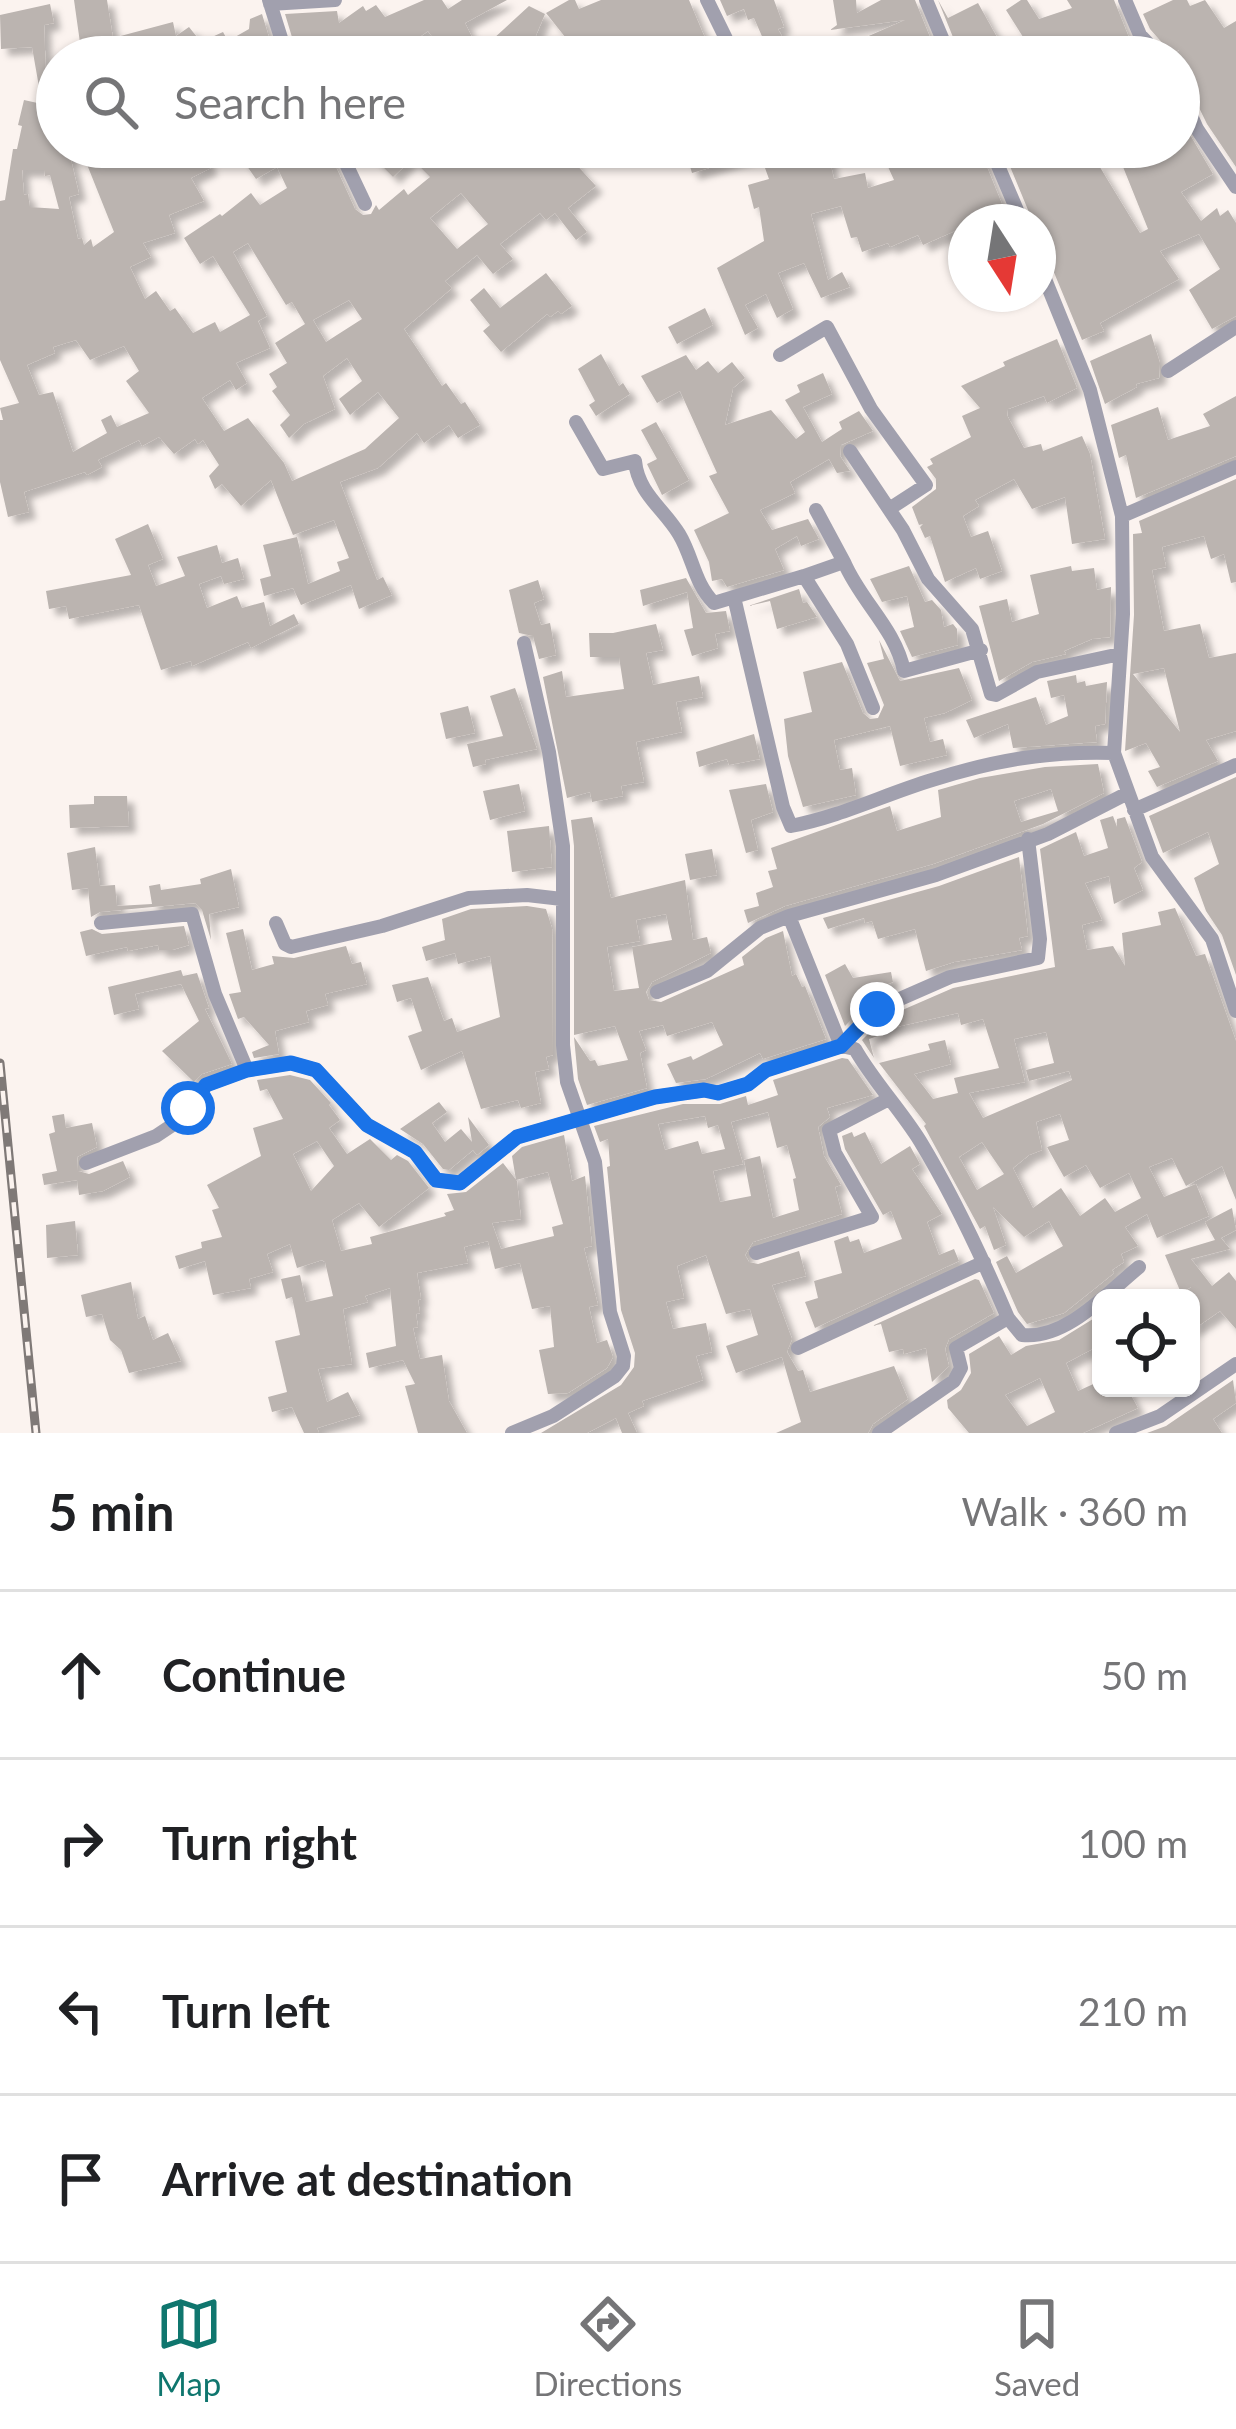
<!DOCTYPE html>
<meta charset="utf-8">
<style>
body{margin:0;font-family:Lato,sans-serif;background:#f2f2f2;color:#202124}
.controls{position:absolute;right:36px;bottom:36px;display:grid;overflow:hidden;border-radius:18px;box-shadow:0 3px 9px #0004}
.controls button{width:108px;height:108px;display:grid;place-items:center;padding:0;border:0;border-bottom:3px solid #e0e0e0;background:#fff;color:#202124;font:60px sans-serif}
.compass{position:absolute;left:948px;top:204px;width:108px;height:108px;border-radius:50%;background:#fff;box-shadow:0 3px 9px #0004;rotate:168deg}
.stop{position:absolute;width:36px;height:36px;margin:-27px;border:9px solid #1a73e8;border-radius:50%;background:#fff}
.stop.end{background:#1a73e8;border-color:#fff;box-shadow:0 3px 12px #0008}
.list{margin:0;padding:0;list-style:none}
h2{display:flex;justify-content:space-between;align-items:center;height:156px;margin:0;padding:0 48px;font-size:51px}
h2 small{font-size:39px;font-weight:400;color:#757577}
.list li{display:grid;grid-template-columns:78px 1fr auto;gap:36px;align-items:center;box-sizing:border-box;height:168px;padding:0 48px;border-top:3px solid #e0e0e0}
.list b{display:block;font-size:45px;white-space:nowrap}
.list em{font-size:39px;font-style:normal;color:#757577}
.icon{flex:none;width:66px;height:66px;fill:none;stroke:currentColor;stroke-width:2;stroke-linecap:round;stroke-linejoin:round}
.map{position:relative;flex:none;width:1236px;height:1433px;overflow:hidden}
.search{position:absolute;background:#fff;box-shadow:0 3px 9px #0004;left:36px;right:36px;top:36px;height:132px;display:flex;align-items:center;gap:30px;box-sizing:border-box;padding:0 42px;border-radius:66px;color:#757577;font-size:45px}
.sheet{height:828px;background:#fff}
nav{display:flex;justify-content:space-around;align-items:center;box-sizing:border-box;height:168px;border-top:3px solid #e0e0e0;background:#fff;font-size:33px;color:#757577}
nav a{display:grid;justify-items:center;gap:6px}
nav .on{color:#0f766e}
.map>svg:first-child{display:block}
.building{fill:#bbb4b0;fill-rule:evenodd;filter:url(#shadow)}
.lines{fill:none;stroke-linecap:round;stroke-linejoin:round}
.minor{stroke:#a1a0ae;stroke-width:14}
.rail-casing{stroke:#7f7977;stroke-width:9}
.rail{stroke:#fbf3ef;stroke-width:4.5;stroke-dasharray:14;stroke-linecap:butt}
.route{stroke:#1a73e8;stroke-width:15}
</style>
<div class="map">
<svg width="1236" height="1433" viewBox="0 0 1236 1433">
<defs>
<filter id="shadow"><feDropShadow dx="7" dy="7" stdDeviation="3" flood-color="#0004"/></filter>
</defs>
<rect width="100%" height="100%" fill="#fbf3ef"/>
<path class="building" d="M74,0H107L113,38L173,22L176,36L189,27L201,42L223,32L228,41L249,29L250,19L262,14L275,57H180L174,47L157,57H82Z
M424,0H442L448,9L462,0H507L465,23L476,45L483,40L486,44L492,40L529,6L545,14L534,40L547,57H447L428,31L411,43L406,36L387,51L379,41L358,57H298L285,14L337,11L339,23L363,6L366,11L376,5L385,17Z
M569,0H575L579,9L601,0H689L713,57H615L610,46L581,57L546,13Z
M720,0H774L784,27L778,29L788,48L771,57L754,18L748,20L744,9L727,16Z
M833,0H856L857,13L881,0H915L938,57H821L905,20L830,30L837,25Z
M938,0L948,18L978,3L1008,57H961Z
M1021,0H1027L1039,19L1072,8L1067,0H1114L1130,40L1145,57H1013L1030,48L1006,10Z
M1173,0H1187L1190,6L1205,0L1224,28L1236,21V167L1207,124L1179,67V50L1172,54L1150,29L1143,14Z
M50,4L54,23L44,25L46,75L57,72V147H68L79,194L69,197L78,239L82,238L84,245L91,239L93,247L114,232L80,147H156L164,160L183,148L186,153L200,147L211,168L191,178L204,201L169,215L175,233L143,243L151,257L130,267L145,299L156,291L170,311L175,308L193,333L215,322L220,332L250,315L213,256L200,264L184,238L220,214L222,216L251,193L260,205L287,188L277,167L256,179L242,159L259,147H327L355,209L363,215L371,214L376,205L379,210L404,189L408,195L430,177L412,159L393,177L373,157L383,147H493L509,163L526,147H560L596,186L568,208L587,232L576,240L555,213L546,220L540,213L500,244L513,259L493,274L477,255L445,281L452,288L404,329L442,386L446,383L461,404L465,402L480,425L458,438L449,425L424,443L417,433L378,468L340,482L377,580L383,577L392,595L359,609L351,585L301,605L293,588L264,596L260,579L271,576L263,545L297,537L308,584L340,571L337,562L349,558L334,520L293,535L271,480L241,506L222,484L215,489L209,476L219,465L203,440L198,444L195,439L174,454L159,437L142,446L139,440L98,460L102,467L87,475L85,472L24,492L29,512L8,517L0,482V420H3L0,408L19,403L0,360V201L5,200L13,149H17L22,126L18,125L24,100L42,104L32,47L1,49L0,15ZM22,170H44L45,176L50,175L59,209L30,207L28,194L24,195ZM461,193L488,224L457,249L430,218ZM248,243L286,305L292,302L305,324L275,343L287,363L269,374L277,387L272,391L290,415L280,425L289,438L304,424L335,409L323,376L347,358L362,381L339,399L350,415L378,392L399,418L365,449L292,481L284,463L248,418L224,431L202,398L230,380L236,390L247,383L236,363L270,348L258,321L267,316L233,252ZM349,300L362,319L326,342L313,320ZM76,340L90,360L124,346L139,371L126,381L149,413L117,427L111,415L101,420L107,433L73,452L53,392L39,395L27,365L55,353L53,347Z
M1179,116L1213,174L1181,192L1201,221L1217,208L1220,216L1228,210L1236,223V316L1212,329L1189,290L1220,269L1199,234L1160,251L1179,279L1100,323L1104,331L1082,340L1048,258L1038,249V222H1033L1002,147H1017L1055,163L1078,147L1091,167L1098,164L1140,233L1148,229L1115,147H1179Z
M684,147H770V150L692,173Z
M798,147H851L852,150L829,157L834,179L865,173L868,188L894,180L879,147H979L1004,209L966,222V226L923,245L918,235L890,247L888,243L862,252L857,237L851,238L841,206L811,214L828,280L842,272L850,287L821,298L804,263L778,273L793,309L777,318L766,294L745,305L758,328L745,335L717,268L764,241L759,207L754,209L748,185L769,179L765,168L801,155Z
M546,273L572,306L561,314L558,311L550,317L547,314L501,352L483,331L490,325L470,300L484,288L500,308Z
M705,308L713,325L677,344L668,327Z
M1151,334L1160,363L1159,378L1136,384L1137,387L1105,404L1090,361Z
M1057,339L1077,388L1047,403L1044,396L1008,409L1007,415L1024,448L1041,444L1043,451L1082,436L1090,454L1105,539L1072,544L1065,497L1032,509L1014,479L975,500L979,506L963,516L971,537L988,531L1002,571L980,579L976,568L945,582L930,536L925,538L920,527L923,524L919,525L912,507L936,489V479L927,467L933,464L930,459L971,437L962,416L980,408L961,386L1005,366L1003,362Z
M601,354L619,386L623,383L630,394L596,416L589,405L595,401L578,369Z
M686,355L696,370L708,361L718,373L732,362L745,378L733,388L725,425L771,410L796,439L805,432L785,400L800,392L797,385L823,373L832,394L803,407L822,442L842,429L839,422L859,411L873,431L841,445L840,456L850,471L837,473L829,459L790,482L795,493L760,510L772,530L808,519L819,539L801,546L797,536L775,549L784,570L727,587L722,579L712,581L709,562L694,530L729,513L709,476L717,473L680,391L657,403L641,376Z
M1236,396V456L1136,498L1126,455L1119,458L1111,425L1158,407L1168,440L1210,426L1203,414Z
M656,422L689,480L662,495L647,464L657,459L641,430Z
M1236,479V582L1231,583L1224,554L1211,559L1204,536L1162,547L1166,567L1152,570L1164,631L1200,624L1209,658L1236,653V731L1206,740L1218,761L1157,787L1148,771L1160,767L1146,743L1125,751L1134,615L1133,534L1142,533L1139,521ZM1164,668L1180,732L1133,674Z
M148,524L163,559L148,565L156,586L185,576L177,557L217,545L222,563L238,558L244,579L224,584L221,576L199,584L207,608L237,596L242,608L264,602L270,626L294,614L299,624L251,648L248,642L192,666L191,661L161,670L139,605L69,619L66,606L49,609L46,591L131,575L115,539Z
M909,566L925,602L932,600L941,610L944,627L953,624L957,629L958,645L912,657L900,631L914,627L907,596L882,602L870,579Z
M1071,566L1072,571L1094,568L1097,590L1111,587L1110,637L1092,639L1064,651L1066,654L1032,662L999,681L979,606L1007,599L1012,622L1039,614L1030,575Z
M686,578L706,613L726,611L730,631L715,634L718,648L692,656L684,630L693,628L687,592L643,606L640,590Z
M538,580L544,599L534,603L541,625L550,623L556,655L539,659L533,636L519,633L509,590Z
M799,589L803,603L807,602L817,617L777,629L770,601L748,606Z
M656,624L663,650L646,653L653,685L699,676L703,697L676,702L682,732L636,742L644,782L621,786L623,796L592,802L590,792L567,798L543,677L562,671L566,697L624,689L619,657H590L589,633H613Z
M879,640L900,681L959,668L972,700L945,713L924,718L930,742L943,739L947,755L900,766L890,726L834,740L840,770L852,768L856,795L803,807L788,756L784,719L812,712L803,672L842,662L863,713L870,719L878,718L884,705L867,663L884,659Z
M1076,675L1077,683L1085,681L1086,686L1107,682L1105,724L1095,726L1097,742L1013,748L1008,724L974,738L966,720L1036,697L1046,725L1068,716L1064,695L1051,698L1047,681Z
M515,688L537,749L485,760L486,764L473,767L467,744L503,736L490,696Z
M468,706L475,733L446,739L440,713Z
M754,734L760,759L729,765L727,759L699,767L696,752Z
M1098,764L1104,793L1043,824L933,864L785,906L748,923L744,910L759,906L756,893L773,887L768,871L777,869L771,848L890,806L897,831L941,817L938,790L980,778L1045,767ZM1051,789L1058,811L1021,822L1014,801Z
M1236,777V975L1222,935L1206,911L1194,878L1219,864L1208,832L1163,853L1149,816Z
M519,784L525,811L490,820L483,791Z
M766,784L773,812L751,820L758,850L746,853L729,790Z
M94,796H127L129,826L70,828L69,805L94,804Z
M1113,816L1117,827V819L1125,817L1142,862L1134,868L1143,890L1114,904L1109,876L1085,883L1102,920L1082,925L1087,950L1113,946L1125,966L1122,933L1161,925L1158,912L1175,908L1196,956L1205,954L1236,1041V1200L1222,1166L1186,1186L1172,1158L1149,1167L1164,1197L1196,1184L1209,1216L1157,1238L1147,1214L1125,1227L1138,1246L1121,1254L1124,1262L1112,1270L1114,1273L1064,1313L1027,1324L1018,1312L996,1262L1007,1256L1016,1273L1063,1246L1049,1221L1024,1237L993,1207L1006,1245L994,1250L985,1226L980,1229L924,1126L926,1124L879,1063L930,1050L928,1044L945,1040L951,1064L914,1074L933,1099L958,1093L954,1078L999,1068L983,1019L961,1025L958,1013L883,1030L884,1034L869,1039L874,1058L862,1040L884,1018L953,988L1055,967L1040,849L1076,832L1084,856L1108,848L1100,820ZM1046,1032L1054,1063L1026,1070L1029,1081L1069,1071L1072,1080L983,1118L969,1093L1025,1082L1014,1039ZM1060,1114L1069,1140L1047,1147L1064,1177L1086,1165L1100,1188L1129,1173L1141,1198L1115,1212L1105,1198L1080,1216L1061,1188L1033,1208L1013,1168L1029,1155L1042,1150L1036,1122ZM982,1142L1004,1174L977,1190L959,1157Z
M592,817L611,898L685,880L693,940L707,937L711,953L652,982L646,992L649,1000L661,1002L744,965L742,957L766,938L783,931L792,976L796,974L802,987L805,986L826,1039L763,1059L760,1053L706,1079L676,1083L667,1064L691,1056L693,1060L723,1045L712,1022L667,1036L663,1025L639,1031L646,1050L640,1053L647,1088L587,1105L578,1079L574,1037L590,1061L595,1060L598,1066L628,1060L615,1026L574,1035V846L571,820ZM666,914L672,940L632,947L639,988L614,991L607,947L640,941L636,920Z
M549,826L552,867L512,872L507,831Z
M95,847L100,886L115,885L117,906L152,904L149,886L160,884L161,890L201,884L200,879L231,869L239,907L209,914L211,940L202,910L195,903L100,912L91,917L88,888L72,890L67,853Z
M712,849L717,875L690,880L685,854Z
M1019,857L1028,936L1019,938L1022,950L954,962L926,971L915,929L878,939L872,921L865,923L864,918L828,929L823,918L939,886Z
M527,906L546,909L552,928L553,1055L546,1057L549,1069L535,1072L541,1103L521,1108L518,1100L481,1109L462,1051L421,1070L408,1036L422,1031L411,998L397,1002L392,985L428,977L444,1021L452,1018L457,1032L500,1017L490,956L458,964L455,953L426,961L422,947L445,940L442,919L471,909Z
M184,926L189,945L172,950H159L158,945L128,951L127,947L86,956L80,932L92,929L102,934Z
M243,929L252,970L274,964L272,956L294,958L346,946L352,964L361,962L367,984L325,994L328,1005L306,1011L309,1022L275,1031L279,1054L254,1058L252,1052L269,1045L244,1017L238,1019L229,994L241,992L226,933Z
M845,964L853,978L891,972L893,982L855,997L859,1012L845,1026L825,975Z
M181,970L183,976L197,973L209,1008L205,1009L232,1064L202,1074L194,1082L162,1051L199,1021L181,984L135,994L139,1009L114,1015L108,987Z
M842,1058L848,1059L873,1095L827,1108L830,1117L818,1127L824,1156L841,1185L835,1187L842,1214L753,1242L745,1255L749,1262L758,1264L799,1251L806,1276L772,1285L792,1339L787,1352L798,1371L803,1370L810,1392L894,1366L908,1399L873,1424L868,1433H776L801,1422L782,1357L736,1373L726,1346L758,1335L750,1309L726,1314L706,1255L677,1266L684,1298L666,1302L673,1329L706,1323L712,1352L696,1356L703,1380L642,1401L644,1406L628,1413L637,1433H622L616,1418L587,1433H541L621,1385L634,1367L635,1353L621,1310L607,1167L610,1166L608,1139L600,1142L594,1126L683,1104H720L746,1096L748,1105L778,1095L773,1080ZM768,1112L777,1148L787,1145L796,1178L793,1179L799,1210L773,1218L760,1156L744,1160L751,1196L720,1202L713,1171L743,1164L731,1122ZM705,1116L708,1128L718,1125L725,1149L702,1154L698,1141L665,1150L658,1124Z
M290,1075L310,1080L331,1103L329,1105L340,1120L329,1128L347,1154L370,1139L391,1160L397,1155L408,1161L429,1188L379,1227L359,1203L332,1220L341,1251L372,1244L370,1237L446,1216L444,1213L454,1210L447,1194L466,1192L503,1163L517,1181L521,1219L492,1223L501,1249L554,1236L552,1227L563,1224L548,1172L516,1180L512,1156L522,1147L564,1135L572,1181L585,1176L592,1246L584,1248L598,1305L589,1307L597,1343L607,1340L613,1357L607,1368L568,1393L548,1394L539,1350L554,1347L550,1306L532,1309L520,1263L495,1269L488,1241L464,1247L468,1263L417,1273L421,1299L418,1300L420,1313L416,1314L418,1327L413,1328L420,1359L442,1355L449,1401L467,1433H418L405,1386L415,1384L403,1360L369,1368L366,1353L396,1346L390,1288L365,1296L368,1302L343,1309L352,1364L318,1369L327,1402L348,1392L360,1415L317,1428L319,1433H304L292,1407L272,1412L268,1397L287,1392L275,1341L300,1335L292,1297L286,1299L281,1279L300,1275L306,1302L333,1296L325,1262L322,1260L297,1268L290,1244L267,1254L273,1272L249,1279L251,1288L213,1295L205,1261L179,1269L175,1256L202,1248L201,1242L222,1237L212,1210L219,1208L207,1185L261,1156L253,1128L283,1119L267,1089L260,1091L257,1080ZM317,1141L334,1166L311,1191L293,1154Z
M439,1102L447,1112L432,1123L445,1142L461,1129L472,1142L468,1117L489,1145L477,1155L473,1150L449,1170L443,1169L423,1144L400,1129Z
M64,1114L66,1128L92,1123L97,1147L77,1157L78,1171L89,1174L123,1161L130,1177L103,1191L79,1195L77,1180L44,1185L42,1174L57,1171L49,1134L55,1132L52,1116Z
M852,1132L854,1137L865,1132L881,1164L910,1146L920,1164L912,1169L942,1214L927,1222L939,1255L954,1249L959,1261L815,1328L805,1302L818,1298L814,1281L842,1273L834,1241L848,1236L850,1242L859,1239L864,1253L902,1239L891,1211L883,1215L845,1149L842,1136Z
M1232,1208L1236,1230L1221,1238L1230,1249L1191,1259L1212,1286L1229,1272L1236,1281V1329L1220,1311L1191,1331V1287L1181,1293L1165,1255L1215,1240L1205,1222Z
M75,1221L78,1255L47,1258L46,1225Z
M975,1279L979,1280L994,1313L949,1339L945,1349L949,1366L932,1382L926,1348L904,1354L903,1349L889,1352L881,1324L872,1326Z
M131,1282L138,1319L145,1316L153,1340L168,1333L181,1361L129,1373L121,1350L110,1340L102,1314L86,1317L81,1295Z
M1101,1314V1327L1095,1332L1100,1345L1066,1363L1078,1391L1100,1381L1101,1388H1127L1138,1408L1083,1433H969L948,1408L947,1400L961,1390L971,1373L969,1354L999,1336L1011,1355L1026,1346L1059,1340ZM1040,1378L1055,1412L1027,1426L1005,1395Z
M1233,1380L1236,1403L1213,1419L1222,1433H1147L1166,1426Z"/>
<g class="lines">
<path class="minor" d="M269,0L287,57
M707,0L735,57
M926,0L950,57
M1125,0L1140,35L1161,57
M270,4L335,0
M1179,88L1197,129L1236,187
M338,147L365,204
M990,147L1022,222
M1038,262L1090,390L1122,516L1123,614L1114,753L1152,857L1212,939L1236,1011
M780,355L827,327L871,409L926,485L889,509
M1168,371L1236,327
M576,422L603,469L635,461C638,493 663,508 679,534C693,557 694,583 714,603L734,597L783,807L791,826C842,816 883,795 932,780C995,760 1048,751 1114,753
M850,451L903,530L928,579L972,629L991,694L996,695L1037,672L1120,654
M816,510L844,562
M1122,516L1236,467
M804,576L844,562C861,602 895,628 904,671L981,650
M734,597L804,576L847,644L873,708
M1134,810L1236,765
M1028,839L1040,939L1038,958L950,977L877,1009L841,1046L855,1049C874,1082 900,1109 920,1141C954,1197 982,1257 1008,1318L1022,1335C1066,1340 1107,1293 1139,1267
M101,923L192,914L215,994L247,1070
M276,923L285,944L291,947L382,926L469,898L527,895L562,899
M657,992L707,971L760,928L789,916L936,875L1048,834L1126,794
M86,1163L156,1136L177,1122L206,1085L247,1070L291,1063L316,1070L367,1125L415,1152L437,1180L460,1183L517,1137L655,1097L705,1090L718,1093L748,1084L766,1070L841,1046L789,916
M756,1253L872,1217L835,1153L829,1130L887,1100
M798,1348L984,1262
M512,1433L553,1416L615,1376L623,1366L624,1356L610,1312L595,1162L567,1082L563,1045V846L549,752L524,643
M879,1433L954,1381L961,1368L956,1348L1008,1318
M1116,1433L1160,1416L1236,1364"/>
<g class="rail-casing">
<path id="rail" d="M0,1063L36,1433"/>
</g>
<use href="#rail" class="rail"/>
</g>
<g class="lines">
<path class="route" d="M188,1108L206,1085L247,1070L291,1063L316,1070L367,1125L415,1152L436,1180L460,1183L517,1137L655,1097L704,1090L718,1093L748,1084L766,1070L841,1046L877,1009"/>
</g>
</svg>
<div class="controls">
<button><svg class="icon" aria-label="locate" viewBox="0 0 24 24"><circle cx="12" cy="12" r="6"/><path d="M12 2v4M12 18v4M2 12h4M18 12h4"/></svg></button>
</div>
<svg class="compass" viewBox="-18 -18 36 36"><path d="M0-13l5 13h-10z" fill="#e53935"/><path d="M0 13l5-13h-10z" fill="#757577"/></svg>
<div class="stop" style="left:188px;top:1108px"></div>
<div class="stop end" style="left:877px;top:1009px"></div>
<div class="search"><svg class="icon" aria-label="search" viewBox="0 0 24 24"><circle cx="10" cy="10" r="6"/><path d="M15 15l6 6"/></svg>Search here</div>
</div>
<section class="sheet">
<h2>5 min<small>Walk · 360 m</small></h2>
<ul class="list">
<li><svg class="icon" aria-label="ahead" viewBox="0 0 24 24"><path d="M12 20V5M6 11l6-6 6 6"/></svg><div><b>Continue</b></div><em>50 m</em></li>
<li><svg class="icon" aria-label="right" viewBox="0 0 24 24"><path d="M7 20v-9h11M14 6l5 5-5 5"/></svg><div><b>Turn right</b></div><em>100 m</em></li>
<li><svg class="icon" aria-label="left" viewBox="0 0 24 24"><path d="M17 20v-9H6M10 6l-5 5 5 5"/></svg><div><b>Turn left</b></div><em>210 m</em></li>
<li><svg class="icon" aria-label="arrive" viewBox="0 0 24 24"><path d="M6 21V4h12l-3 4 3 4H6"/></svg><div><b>Arrive at destination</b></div></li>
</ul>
</section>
<nav>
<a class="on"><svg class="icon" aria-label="map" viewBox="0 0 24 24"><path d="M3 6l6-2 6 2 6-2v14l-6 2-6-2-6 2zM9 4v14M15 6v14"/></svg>Map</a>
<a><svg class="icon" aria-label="directions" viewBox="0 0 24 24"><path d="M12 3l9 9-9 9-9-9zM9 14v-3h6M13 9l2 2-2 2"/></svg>Directions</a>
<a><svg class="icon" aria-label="saved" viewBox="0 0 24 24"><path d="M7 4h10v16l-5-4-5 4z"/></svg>Saved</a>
</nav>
